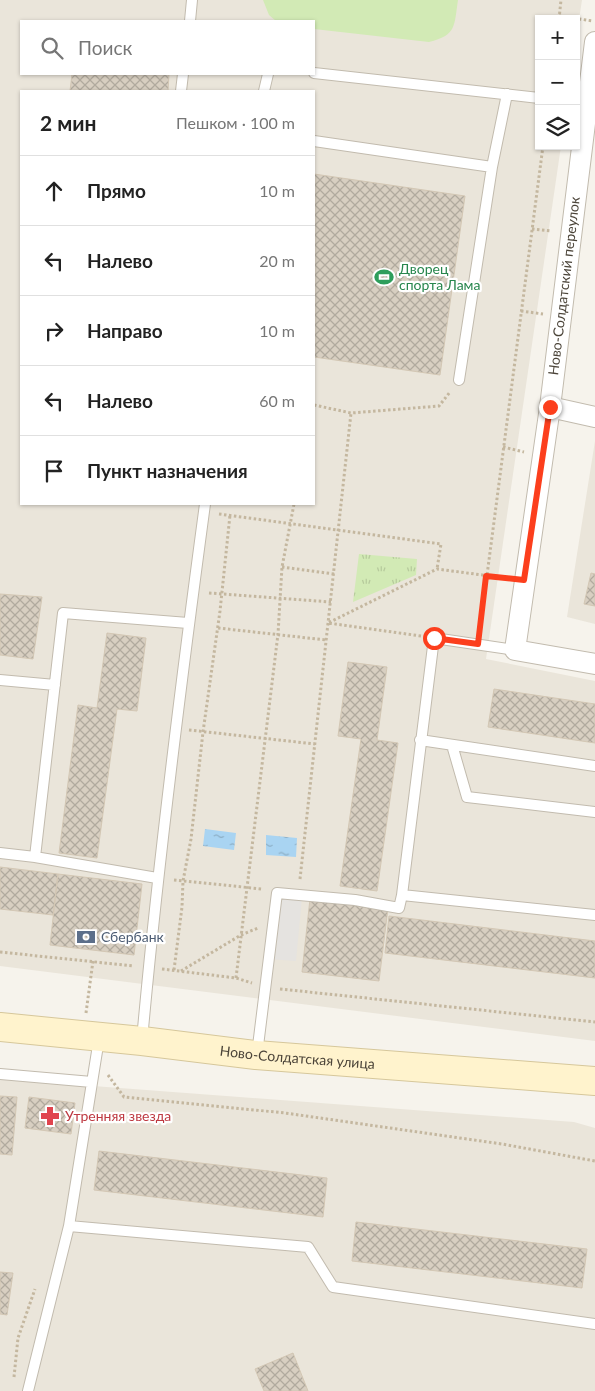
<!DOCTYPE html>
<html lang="ru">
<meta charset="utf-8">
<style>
body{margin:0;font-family:Lato,sans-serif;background:#f2f2f2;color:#222}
.controls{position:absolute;right:15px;top:15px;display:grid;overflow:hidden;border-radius:0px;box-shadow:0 1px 4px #0004}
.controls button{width:45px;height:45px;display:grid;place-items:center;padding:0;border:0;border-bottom:1px solid #e0e0e0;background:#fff;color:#222;font:25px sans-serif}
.stop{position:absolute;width:15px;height:15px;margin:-11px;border:4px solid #fc3f1d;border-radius:50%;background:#fff}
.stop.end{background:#fc3f1d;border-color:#fff;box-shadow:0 1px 5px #0008}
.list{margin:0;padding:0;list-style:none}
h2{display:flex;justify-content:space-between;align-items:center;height:65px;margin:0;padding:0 20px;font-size:21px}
h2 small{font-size:16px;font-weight:400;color:#767676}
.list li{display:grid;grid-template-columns:32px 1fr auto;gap:15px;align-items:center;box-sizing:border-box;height:70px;padding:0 20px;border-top:1px solid #e0e0e0}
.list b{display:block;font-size:19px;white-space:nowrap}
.list em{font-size:16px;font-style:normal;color:#767676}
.icon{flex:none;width:28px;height:28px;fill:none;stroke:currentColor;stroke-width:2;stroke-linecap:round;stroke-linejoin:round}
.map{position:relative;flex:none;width:595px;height:1391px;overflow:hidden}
.search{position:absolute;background:#fff;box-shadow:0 1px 4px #0004;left:20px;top:20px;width:295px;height:55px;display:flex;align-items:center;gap:12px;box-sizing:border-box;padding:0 18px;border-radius:0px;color:#767676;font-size:19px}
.panel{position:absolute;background:#fff;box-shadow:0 1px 4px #0004;left:20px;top:90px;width:295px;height:415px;border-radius:0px}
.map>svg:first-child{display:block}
.residential{fill:#eae5da;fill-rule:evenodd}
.green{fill:#d2eab5}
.park{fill:url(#park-tufts)}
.parking{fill:#e5e3e0}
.water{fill:url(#water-ripples)}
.building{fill:url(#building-cross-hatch);stroke:#d3c7b4}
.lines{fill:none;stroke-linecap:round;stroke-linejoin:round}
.lane-casing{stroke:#c2bbae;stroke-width:12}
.street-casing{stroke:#c2bbae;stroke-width:22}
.secondary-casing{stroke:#d6c79b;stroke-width:30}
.path{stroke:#c4b79f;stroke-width:3;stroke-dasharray:2.5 2.5;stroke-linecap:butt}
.lane{stroke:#fff;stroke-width:10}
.street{stroke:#fff;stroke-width:20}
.secondary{stroke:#fff3cd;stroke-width:28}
.route{stroke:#fc3f1d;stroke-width:6}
.labels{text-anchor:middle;stroke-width:4.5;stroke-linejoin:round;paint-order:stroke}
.leisure-label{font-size:14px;fill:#27864d;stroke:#fff;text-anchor:start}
.street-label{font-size:14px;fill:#4b4439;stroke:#fff}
.service-label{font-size:14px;fill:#4e5e75;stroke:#fff;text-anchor:start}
.health-label{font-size:14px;fill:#be3a42;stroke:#fff;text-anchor:start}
</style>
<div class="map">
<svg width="595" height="1391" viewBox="0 0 595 1391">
<defs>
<pattern id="park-tufts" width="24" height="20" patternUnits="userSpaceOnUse" patternTransform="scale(1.25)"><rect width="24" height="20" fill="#d2eab5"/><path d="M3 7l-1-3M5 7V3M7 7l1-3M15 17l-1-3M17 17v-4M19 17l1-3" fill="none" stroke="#b6ca9c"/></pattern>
<pattern id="water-ripples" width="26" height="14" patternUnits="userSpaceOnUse" patternTransform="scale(1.25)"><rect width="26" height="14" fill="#a9d4f2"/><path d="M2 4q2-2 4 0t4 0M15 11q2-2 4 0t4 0" fill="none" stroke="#8caec5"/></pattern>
<pattern id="building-cross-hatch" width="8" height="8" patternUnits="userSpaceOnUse" patternTransform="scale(1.25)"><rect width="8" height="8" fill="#d8cfc1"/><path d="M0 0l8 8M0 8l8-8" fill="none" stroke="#b1aa9e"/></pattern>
</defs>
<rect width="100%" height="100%" fill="#f6f3ec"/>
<path class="residential" d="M0,0H582L576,40V19H539V146H561L486,659L595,681V1041L0,966ZM21,21H314V74H21ZM21,91H314V504H21Z
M595,441V624L567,617Z
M0,1079L574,1122L595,1128V1391H0Z"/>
<path class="green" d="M263,0H458C454,26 457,35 429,42L314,29V21H276L269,15Z"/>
<path class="park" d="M359,554L417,559L416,575L353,602Z"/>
<path class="parking" d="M276,895L302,898L296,961L269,959Z"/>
<path class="water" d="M205,829L236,833L234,850L203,846Z
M266,835L297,838L296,857L266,855Z"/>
<path class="building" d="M72,74H169L168,91H70Z
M314,174L465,196L440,375L314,357Z
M591,573L595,574V606L584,604Z
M0,594L42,597L33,659L0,655Z
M107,633L146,638L137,711L117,709L97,858L59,853L78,705L97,708Z
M348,662L387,667L377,740L398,743L377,891L340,886L361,739L338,736Z
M494,689L595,704V743L488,727Z
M0,867L58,874L53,915L0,909Z
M58,874L142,884L134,955L50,945Z
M310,899L388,908L379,981L302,972Z
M389,916L595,941V978L385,953Z
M0,1096L17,1097L12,1155L0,1154Z
M29,1097L75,1103L71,1134L25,1128Z
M99,1151L327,1178L323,1217L94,1190Z
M356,1222L587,1249L582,1288L352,1261Z
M0,1272L13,1273L7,1315L0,1314Z
M293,1353L308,1391H264L255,1369Z"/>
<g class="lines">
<g class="lane-casing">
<path id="lane" d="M190,21L192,0
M314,73L539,98
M181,91L183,74
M264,91L268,74
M314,141L492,167L507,94
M459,380L492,167
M515,650L434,638L402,895L595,915
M0,680L55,685
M420,740L595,766
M452,745L467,797L595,812
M0,853L35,857L63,613L188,623
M35,857L157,878
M142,1040C158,861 181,682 205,504
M257,1054L277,893L355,900L399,908L402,895
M0,1074L92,1082
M69,1226L308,1247L333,1287L595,1324
M28,1391L69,1226L99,1039"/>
</g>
<g class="street-casing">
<path id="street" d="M595,42L550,407L515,650L595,664
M550,407L595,417"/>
</g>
<g class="secondary-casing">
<g id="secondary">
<path id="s1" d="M0,1027L142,1041L256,1055L595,1081"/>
</g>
</g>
<path class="path" d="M559,16L593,21
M559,19L561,0
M532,229L551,231
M521,311L543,314
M314,405L351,413L439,406L450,392
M503,447L524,452
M219,514L441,544L437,569
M282,567L334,574
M209,593L331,602
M218,628L326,640
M480,629L543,146
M421,636L328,623L437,569L505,578
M189,730L315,744
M300,879L351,413
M174,880L262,889
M0,952L134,966
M162,969L236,978L252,983
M174,970L182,907L183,881L191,839L203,732L220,611L230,515
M181,971L241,935L258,928
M236,978L278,634L282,567L294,504
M280,989L595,1022
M86,1013L93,961
M108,1075L124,1097L285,1113L502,1144L595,1161
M14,1377L18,1338L35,1289"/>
<use href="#lane" class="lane"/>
<use href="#street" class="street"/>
<use href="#secondary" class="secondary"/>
</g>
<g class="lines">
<path class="route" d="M434,638L478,644L486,576L524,580L550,407"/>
</g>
<defs>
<g id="stadium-bare" transform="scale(1.5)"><path d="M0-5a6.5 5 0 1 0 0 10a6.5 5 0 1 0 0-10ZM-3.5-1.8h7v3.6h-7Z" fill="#2e9e5b" stroke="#fff" stroke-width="2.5" paint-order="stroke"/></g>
<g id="bank-bare" transform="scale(1.5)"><path d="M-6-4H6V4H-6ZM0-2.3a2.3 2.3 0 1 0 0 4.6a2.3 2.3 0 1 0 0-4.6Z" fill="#5c6f8a" stroke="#fff" stroke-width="2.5" paint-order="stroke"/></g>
<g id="pharmacy-bare" transform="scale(1.5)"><path d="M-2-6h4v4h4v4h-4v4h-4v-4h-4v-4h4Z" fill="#e0444e" stroke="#fff" stroke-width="2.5" paint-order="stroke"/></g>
</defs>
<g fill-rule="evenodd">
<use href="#stadium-bare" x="384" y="277"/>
<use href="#bank-bare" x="86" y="937"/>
<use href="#pharmacy-bare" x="50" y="1116"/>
</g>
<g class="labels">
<g class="leisure-label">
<text x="399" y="274">Дворец<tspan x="399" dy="16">спорта Лама</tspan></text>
</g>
<g class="street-label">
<text transform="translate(564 286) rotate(-83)" y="5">Ново-Солдатский переулок</text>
<text dy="5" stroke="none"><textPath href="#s1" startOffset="299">Ново-Солдатская улица</textPath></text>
</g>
<g class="service-label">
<text x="101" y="942">Сбербанк</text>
</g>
<g class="health-label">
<text x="65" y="1121">Утренняя звезда</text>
</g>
</g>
</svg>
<div class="controls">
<button>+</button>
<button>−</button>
<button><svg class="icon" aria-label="layers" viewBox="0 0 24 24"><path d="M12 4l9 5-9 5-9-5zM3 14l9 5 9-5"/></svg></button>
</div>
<div class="stop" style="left:434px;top:638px"></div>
<div class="stop end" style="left:550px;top:407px"></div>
<div class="search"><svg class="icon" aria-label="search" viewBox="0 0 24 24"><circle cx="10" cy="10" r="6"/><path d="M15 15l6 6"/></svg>Поиск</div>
<section class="panel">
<h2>2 мин<small>Пешком · 100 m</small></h2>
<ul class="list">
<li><svg class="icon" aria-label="ahead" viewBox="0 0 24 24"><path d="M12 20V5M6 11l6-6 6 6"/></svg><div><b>Прямо</b></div><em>10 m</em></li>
<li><svg class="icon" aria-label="left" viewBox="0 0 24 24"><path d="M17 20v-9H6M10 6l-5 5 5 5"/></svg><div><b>Налево</b></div><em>20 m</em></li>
<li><svg class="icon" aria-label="right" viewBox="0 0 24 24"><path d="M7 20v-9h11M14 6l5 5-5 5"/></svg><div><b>Направо</b></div><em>10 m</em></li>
<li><svg class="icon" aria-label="left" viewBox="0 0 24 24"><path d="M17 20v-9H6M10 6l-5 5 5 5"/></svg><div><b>Налево</b></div><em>60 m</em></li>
<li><svg class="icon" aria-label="arrive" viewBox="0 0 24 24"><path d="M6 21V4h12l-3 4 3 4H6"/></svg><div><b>Пункт назначения</b></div></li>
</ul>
</section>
</div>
